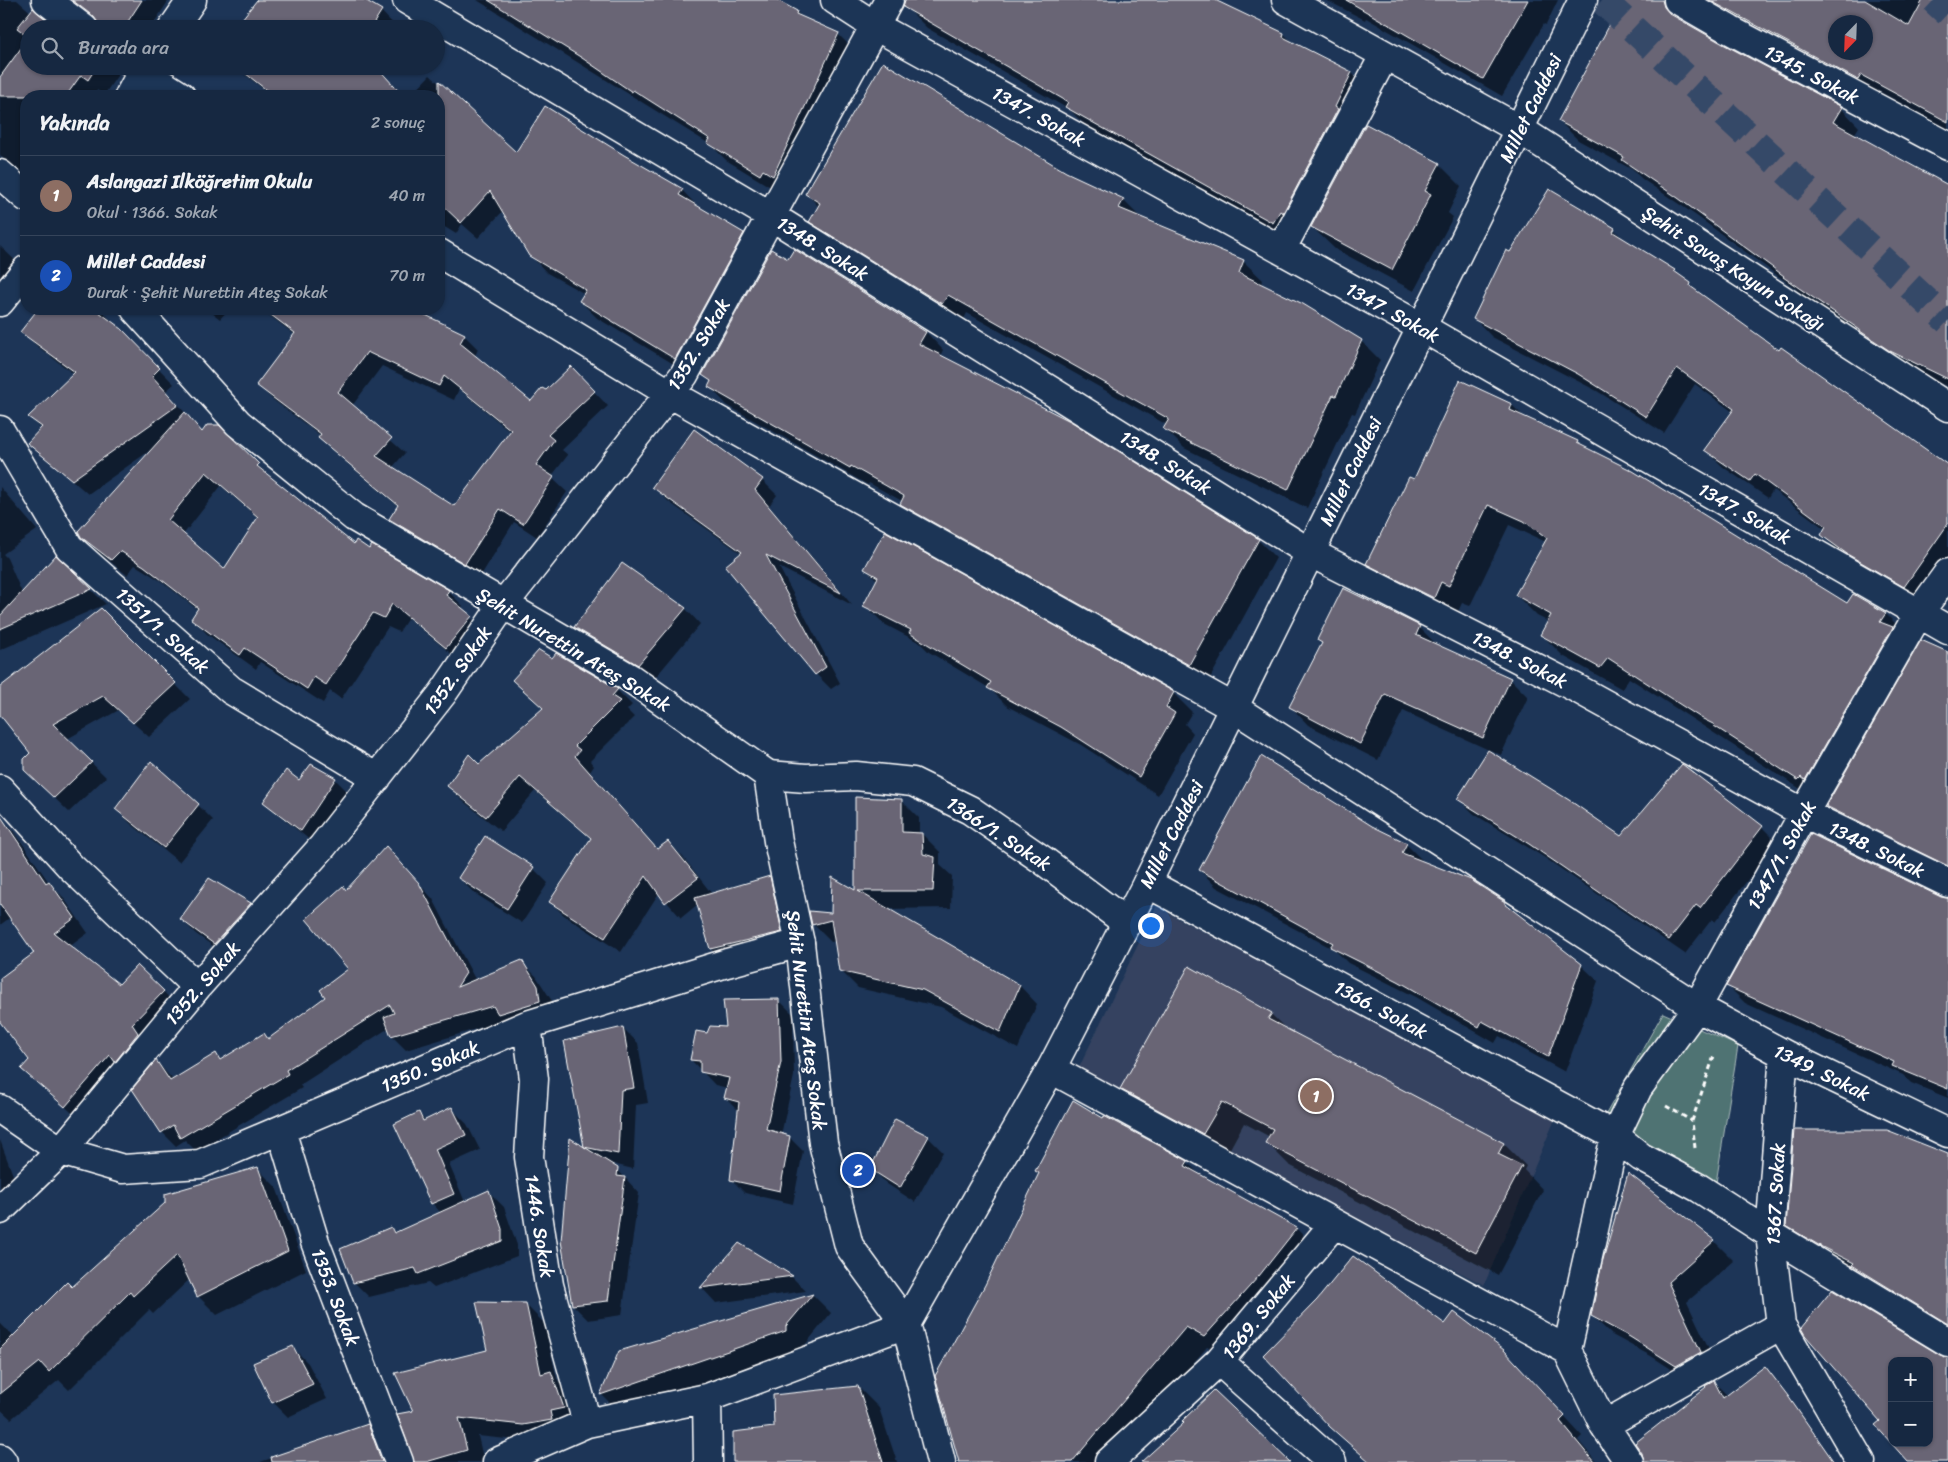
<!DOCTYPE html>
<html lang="tr">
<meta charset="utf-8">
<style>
body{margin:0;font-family:Sriracha,sans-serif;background:#1f3048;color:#f1f3f6}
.controls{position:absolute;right:15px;bottom:15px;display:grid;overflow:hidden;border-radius:10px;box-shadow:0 1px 4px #0004}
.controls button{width:45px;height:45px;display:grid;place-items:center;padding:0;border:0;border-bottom:1px solid #35445a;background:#162841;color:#f1f3f6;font:25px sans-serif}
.compass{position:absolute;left:1828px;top:15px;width:45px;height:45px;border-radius:50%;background:#162841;box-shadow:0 1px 4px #0004;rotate:203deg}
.you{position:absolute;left:1150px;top:925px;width:18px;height:18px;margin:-12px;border:4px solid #fff;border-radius:50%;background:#1a73e8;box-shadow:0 0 0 8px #1a73e833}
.badge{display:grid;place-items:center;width:32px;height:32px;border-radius:50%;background:#ffd166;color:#fff;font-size:16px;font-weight:700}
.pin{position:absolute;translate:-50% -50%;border:2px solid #fff;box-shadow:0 1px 5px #0006}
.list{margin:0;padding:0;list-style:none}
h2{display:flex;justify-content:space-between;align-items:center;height:65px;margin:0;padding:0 20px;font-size:21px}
h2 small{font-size:16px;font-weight:400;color:#9ea6b1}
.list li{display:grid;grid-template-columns:32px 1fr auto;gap:15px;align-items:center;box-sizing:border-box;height:80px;padding:0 20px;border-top:1px solid #35445a}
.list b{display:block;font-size:19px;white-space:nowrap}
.list p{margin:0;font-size:16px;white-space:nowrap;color:#9ea6b1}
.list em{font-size:16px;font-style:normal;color:#9ea6b1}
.icon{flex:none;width:28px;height:28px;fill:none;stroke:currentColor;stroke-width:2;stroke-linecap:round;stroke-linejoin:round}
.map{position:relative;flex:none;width:1948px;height:1462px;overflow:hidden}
.search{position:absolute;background:#162841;box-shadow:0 1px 4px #0004;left:20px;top:20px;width:425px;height:55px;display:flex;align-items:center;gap:12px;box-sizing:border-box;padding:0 18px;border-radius:28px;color:#9ea6b1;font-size:19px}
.panel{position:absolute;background:#162841;box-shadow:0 1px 4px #0004;left:20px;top:90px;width:425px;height:225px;border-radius:20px}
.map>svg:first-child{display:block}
.built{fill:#344360}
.green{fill:#507373;stroke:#a8b9b9}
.shadow{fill:#0007;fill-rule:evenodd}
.building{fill:#696575;stroke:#fff;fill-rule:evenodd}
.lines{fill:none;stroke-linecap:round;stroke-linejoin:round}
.highway-tunnel{stroke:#344968;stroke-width:28;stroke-dasharray:28 14;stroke-linecap:butt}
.street-casing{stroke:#fff;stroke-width:31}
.secondary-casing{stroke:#fff;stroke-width:31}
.path{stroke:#fff;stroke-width:3;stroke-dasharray:5 4;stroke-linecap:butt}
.street{stroke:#1d3557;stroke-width:28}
.secondary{stroke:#1d3557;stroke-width:28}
.labels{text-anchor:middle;stroke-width:4;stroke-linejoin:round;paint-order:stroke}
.street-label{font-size:19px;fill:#fff;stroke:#1d3557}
</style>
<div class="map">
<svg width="1948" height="1462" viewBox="0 0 1948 1462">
<rect width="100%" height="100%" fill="#1d3557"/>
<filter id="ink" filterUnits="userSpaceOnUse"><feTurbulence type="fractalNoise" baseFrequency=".02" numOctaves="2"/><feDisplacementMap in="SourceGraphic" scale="10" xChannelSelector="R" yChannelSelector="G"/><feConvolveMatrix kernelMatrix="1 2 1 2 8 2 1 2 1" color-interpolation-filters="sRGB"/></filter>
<g filter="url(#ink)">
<path class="built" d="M1156,907L1556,1117L1484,1285L1076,1074Z"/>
<path class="green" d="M1663,1013L1738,1046L1715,1189L1602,1121Z"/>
<path class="shadow" d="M0,0H17L34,15L29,29V66H124L104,95L97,90L93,96H26V175L0,156Z
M68,0H169L150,29H100V24Z
M259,0H363L381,11L397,28L236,29Z
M477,0H774L797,12L803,19L838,34L855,51L777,191L726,160L711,145Z
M914,0H1217L1216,2L1284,34L1294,44L1352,73L1370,92L1292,241L1085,125L1070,110L927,28L908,9Z
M1326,0H1558L1546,25L1544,24L1502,96L1366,18L1365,20Z
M1625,0H1948V129L1880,92L1877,98L1683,10L1680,20L1841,108L1859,127L1854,135L1948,187V387L1910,369L1803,296L1796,289L1698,217L1642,179L1633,170L1578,140L1559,121ZM1836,22H1866V52H1836Z
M234,66H376L403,96H272Z
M430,75L516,154L682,190L698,207L743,234L760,250L692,375L597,318L580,301L585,294L547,273L530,255L503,211L478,238L462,224L456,234L443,226L441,230L439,229V96H410Z
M1439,164L1461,186L1448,213L1453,217L1414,291L1335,249L1312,227Z
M1048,165L1123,200L1142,219L1243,261L1263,280L1261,285L1361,341L1380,360L1355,414L1352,413L1307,508L1184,448L1165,429L1167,425L967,313L962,323L830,240L811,221L819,207L807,194Z
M1614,229L1626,242L1674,271L1702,296L1779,352L1948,466V566L1922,603L1840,552L1822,535L1825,529L1773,490L1768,498L1723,467L1706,450L1733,412L1695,384L1664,433L1597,391L1492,337L1475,319L1511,254Z
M0,246L20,265L0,289Z
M39,309H100L174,384L166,391L203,433L218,426L273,480L354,545L370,551L448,591L463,606L461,609L486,632L461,662L408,618L399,632L388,627L341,699L330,691L323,703L260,662L256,669L207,634L193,619L198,610L161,581L135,565L127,575L98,552L82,536L152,449L88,494L29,443L42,429L30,417L75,375L37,346L22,332ZM221,486L258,518L224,570L183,535Z
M207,309H229L220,319Z
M261,309H428L424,315L464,335L478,349L475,356L531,403L571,368L608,406L562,450L568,455L551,477L567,492L537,537L514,522L480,577L404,533L390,519L398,506L334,452L320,438L321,436L272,399L258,385L295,335ZM382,366L454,400L459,389L511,432L454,508L392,468L405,453L352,406Z
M926,332L943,350L940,356L1071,423L1258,540L1276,558L1208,682L919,521L901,503L902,501L869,483L868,485L727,405L710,387L712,383L703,375Z
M1461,381L1512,405L1525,418L1577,442L1583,448L1848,604L1854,595L1886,614L1907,635L1819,801L1629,678L1622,689L1563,656L1542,635L1549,622L1537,616L1516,595L1546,542L1509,525L1470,606L1462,603L1455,618L1389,585L1368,563L1414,481Z
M694,431L762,480L777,495L769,506L852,605L779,567L840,683L831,689L816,674L742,554L669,502L654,487Z
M0,487L37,530L3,554L7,558L22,593L56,557L106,604L0,650Z
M622,564L686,609L700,624L654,679L591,642L576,627Z
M866,569L1173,693L1192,712L1185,724L1193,733L1158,795L1081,745L1007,706L989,688L929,652L920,643L884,624L865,605L878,581Z
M101,610L190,699L149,737L119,710L67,739L106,777L69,812L41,785L31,753L0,713V689Z
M1419,627L1437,645L1510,679L1528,697L1501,755L1490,750L1489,752L1621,838L1762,827L1777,842L1715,922L1712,919L1685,954L1545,858L1474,814L1459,799L1489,750L1403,711L1378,760L1308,725L1291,707L1323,644L1318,640Z
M1948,656V873L1844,823L1827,806Z
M552,659L617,690L632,705L627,710L634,717L590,761L594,766L590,772L658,850L668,842L683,857L712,894L769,878L784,893L796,947L726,964L711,949L698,904L681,918L659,893L621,952L565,916L550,902L592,839L535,791L501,831L463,801L448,786L479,765L544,709Z
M335,779L350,794L316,845L280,816L265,802L299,781Z
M901,800L919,818V834H922L940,852V865L952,876L951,908L885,909L1020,986L1037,1004L1018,1049L941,1007L858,988L840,970L836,941L831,942L813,924L832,915L857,892Z
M198,805L213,820L179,862L131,824L116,809Z
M2,819L16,834L50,884L63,897L88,933L69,947L119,986L163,991L177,1006L81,1121L28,1073L31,1060L0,1020V980L36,953L11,917L0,925V821Z
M1371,827L1406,844L1422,860V862L1505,903L1515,914L1581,965L1598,981L1565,1072L1499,1036L1495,1043L1416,997L1348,963L1335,950L1216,887L1200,870Z
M386,848L433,899L476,981L521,962L536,976L552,1001L554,1015L506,1020L406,1050L392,1036L389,1028L300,1085L302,1088L196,1151L185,1140L176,1146L162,1132L157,1062L173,1080L216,1054L222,1060L269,1040L327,997L350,969L347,891Z
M533,868L548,883L522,923L474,893L459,878Z
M210,879L251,904L265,918L230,958L196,934L181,919Z
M1941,898L1948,900V1098L1911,1083L1903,1075L1745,1003L1728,986Z
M779,1000L793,1014L794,1076L781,1135L789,1137L803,1151L793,1204L745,1193L731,1179L739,1111L726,1098L728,1088L715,1085L691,1060L708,1034L727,1029Z
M1271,1014L1288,1031L1504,1144L1526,1166L1524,1170L1543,1190L1498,1275L1289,1165L1267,1143L1270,1137L1244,1123L1226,1156L1143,1111L1121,1088Z
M623,1028L638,1043L648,1103L636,1105L633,1169L609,1163L617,1169L639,1193L622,1315L588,1320L573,1305L590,1151L585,1146Z
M452,1109L467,1124L480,1150L449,1164L465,1202L489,1192L504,1207L517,1245V1256L434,1288L428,1283L369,1297L354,1282L391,1228L396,1233L441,1213L432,1203L419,1114L426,1121Z
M1105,1117L1187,1162L1201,1176L1297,1229L1317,1250L1225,1356L1207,1347L1109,1462H961L986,1286L1040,1174L1037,1171Z
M928,1137L943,1152L915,1202L887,1184L872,1169Z
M0,1140L17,1186L0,1192Z
M1948,1156V1329L1868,1280L1861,1273L1838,1262L1803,1240L1788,1225Z
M257,1168L276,1187L306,1270L217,1315L198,1296L190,1279L153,1314L149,1310L69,1390L59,1380L11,1419L0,1409V1323L14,1337L72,1289L167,1203Z
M1629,1176L1714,1241L1734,1261L1687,1302L1720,1372L1696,1385L1651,1356L1612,1335L1592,1316Z
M739,1244L792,1277L806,1291L716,1303L702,1288Z
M813,1295L831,1313L800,1351L620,1413L602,1395L620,1352Z
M525,1304L544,1323L557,1379L570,1392L582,1427L543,1443L478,1436L484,1462H415L488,1351Z
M1445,1325L1522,1371L1582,1436L1578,1440L1596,1462H1369L1351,1445L1331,1426Z
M293,1348L308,1363L327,1399L288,1417L273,1402Z
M1714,1382L1728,1396L1830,1462H1645L1636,1443Z
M858,1387L879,1408L897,1462H734L775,1428Z
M368,1426L384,1442L391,1462H260Z"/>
<path class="building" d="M72,0H142L123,29H99L98,23L94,17Z
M257,0H365L382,10L370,29H234Z
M488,0H777L797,11L796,14L839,33L773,176L763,170L760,175L707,143L710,139L633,90L632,92L582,58Z
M905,0H1215L1284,33L1283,37L1352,72L1335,107L1338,109L1283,213L1280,211L1273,223L1065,107L1068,102L903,7Z
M1346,0H1528L1483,79Z
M1623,0H1662L1664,7L1670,14L1723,44L1842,107L1833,122L1948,185V379L1890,351L1860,331V330L1783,277L1784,276L1678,198L1622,160L1624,157L1558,121Z
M1709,0H1865L1909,26L1923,0H1948V122L1861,75L1858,80ZM1836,22H1866V52H1836Z
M33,8L37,12L58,29H29V37L17,28Z
M29,37V66H97L88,80L81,75L66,96H0V77Z
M883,62L1066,172L1124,199L1119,208L1244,260L1239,273L1303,304L1362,340L1336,396L1333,395L1288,490L1163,429L1169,419L948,295L942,304L809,222L820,203L805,194Z
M236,66H376L403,96H274Z
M439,81L516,152L545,106L624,155L683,189L679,195L744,233L675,359L579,301L586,290L529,256L490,191L461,223L439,202Z
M1366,124L1440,163L1425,191L1431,194L1392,270L1311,227Z
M1549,189L1615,228L1613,232L1675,270L1674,271L1691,283L1690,286L1779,350L1781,347L1948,465V524L1904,587L1847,554L1821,535L1826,526L1755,474L1750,481L1704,450L1734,409L1677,368L1646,417L1578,374L1473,319L1506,250L1510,252Z
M771,249L788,259L794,249L926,332L919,344L1072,422L1259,539L1189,665L900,504L904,496L851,466L850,468L708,387L711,381L702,375Z
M38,309H95L122,329L160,368L152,376L178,405L72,480L27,443L42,427L28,417L75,372L20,332Z
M263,309H413L465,334L460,343L531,401L542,388L546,390L571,366L595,391L548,435L554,440L536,465L554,477L523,524L500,509L465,564L389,519L398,505L318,438L321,434L256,385L295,333ZM367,352L439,386L444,376L511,430L454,506L376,456L392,438L338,392Z
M1460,380L1512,404L1510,410L1578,441L1577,443L1633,471L1847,603L1853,594L1886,613L1880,622L1893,627L1805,780L1801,777L1798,780L1714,726L1715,725L1701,718L1608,658L1600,668L1540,635L1551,615L1515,595L1547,538L1524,521L1488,505L1449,586L1441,582L1434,598L1366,564L1409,477L1414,479Z
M185,412L202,432L207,425H219L259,464L257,466L354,544L356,540L369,549L372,545L449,590L446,595L472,616L446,648L392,604L384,618L373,613L326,685L314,677L307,689L245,648L240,655L191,619L198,608L144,566L120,551L111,560L81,537L78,531ZM206,472L258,517L224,569L168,520Z
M694,429L763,479L755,490L841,593L766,555L826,667L815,675L725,566L742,552L652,487Z
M885,531L1174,692L1166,707L1175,713L1139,777L1061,727L987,688L991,682L909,633L911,630L863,606L878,577L864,569Z
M56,555L92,589L0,629V616Z
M622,563L686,608L638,665L574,627Z
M1343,588L1420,626L1416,635L1511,678L1483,738L1385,694L1360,744L1289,707L1322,643L1317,640Z
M101,608L176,683L133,723L103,696L53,724L92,762L54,798L24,770V759L30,753L0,715V687Z
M1921,640L1948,652V866L1826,806Z
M539,650L552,658L556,653L618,689L612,696L620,701L575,746L580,750L575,756L657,849L668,841L698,878L665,903L646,876L605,938L549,902L591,838L520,777L486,817L447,786L469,754L479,764L543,708L512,680Z
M1488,750L1569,800L1621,836L1682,764L1763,826L1700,908L1696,905L1669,940L1529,844L1457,799Z
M1261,756L1372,826L1407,843L1402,853L1471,880L1505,902V904L1582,964L1548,1057L1482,1021L1479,1027L1398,981L1330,947L1333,943L1199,870Z
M151,761L199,804L164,848L115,809Z
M311,764L336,778L301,831L263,802L286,770L299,780Z
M855,797L902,799V832L922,833L923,854L935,857L933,891H858L1020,985L1000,1032L923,990L839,971L831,920L812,925L809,911L831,913L832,877L855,890Z
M0,815L46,883L49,881L75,918L54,933L119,984L137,965L164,991L132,1024L138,1033L115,1062L110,1055L65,1107L21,1069L29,1060L0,1022V978L34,953L0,904Z
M1811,834L1941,897L1948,898V1089L1892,1066L1894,1062L1726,986Z
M485,836L534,867L507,909L458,878Z
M386,846L419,883L466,973L457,987L522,960L538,986L540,1001L498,1014L493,1006L391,1036L384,1017L394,1013L390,1005L286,1070L288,1074L180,1138L173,1125L161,1133L132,1089L156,1060L170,1081L216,1053L220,1060L264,1033L268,1039L325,997L320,990L348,969L306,919L343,886L346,890Z
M770,876L782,932L710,949L695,898Z
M209,878L251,903L214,944L180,919Z
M1189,966L1272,1013L1268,1019L1504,1143L1498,1154L1522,1166L1476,1253L1265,1143L1273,1129L1222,1102L1203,1134L1120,1089Z
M779,999L781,1062L766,1129L790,1136L780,1191L730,1180L739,1102L724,1098L729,1078L700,1072V1061L690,1060L696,1031L707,1033L710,1026L726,1027L723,1000Z
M623,1027L634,1088L621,1090L618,1154L584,1147L564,1041Z
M1073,1100L1103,1118L1104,1116L1188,1161L1185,1166L1297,1228L1259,1276L1204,1337L1186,1327L1072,1462H959L935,1376L985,1285L1039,1173L1035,1171Z
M452,1107L466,1135L435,1149L454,1194L431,1204L394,1124L419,1112L423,1121Z
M895,1119L929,1136L900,1188L870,1169Z
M1794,1130H1887L1948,1154V1324L1852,1265L1854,1263L1822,1247L1786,1226Z
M570,1138L618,1168L617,1176L625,1177L608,1301L572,1305L561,1241Z
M258,1167L288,1251L197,1297L177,1255L133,1296L130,1292L49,1372L40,1362L0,1394V1349L67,1282L72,1287L165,1203V1194Z
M1628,1173L1715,1240L1668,1282L1701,1352L1676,1366L1630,1337L1591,1316L1602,1263Z
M489,1190L502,1229V1241L418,1274L415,1268L353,1283L340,1249L391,1227L394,1233Z
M739,1243L793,1276L700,1288Z
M1353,1256L1445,1324L1454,1312L1504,1350L1565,1416L1560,1421L1594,1462H1370L1330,1427L1263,1355L1317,1300Z
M1832,1290L1940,1355L1948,1358V1462H1908L1875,1425L1880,1421L1805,1335L1801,1328ZM1892,1361H1929V1443H1892Z
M813,1294L786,1326V1331L600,1395L619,1351Z
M476,1302L526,1303L541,1374L551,1371L564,1408L550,1411L552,1420L523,1425L459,1418L467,1450L426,1462H414L397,1414L413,1411L395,1373L487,1350Z
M293,1346L313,1384L272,1403L253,1363Z
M1765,1366L1788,1396L1834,1462H1644L1642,1453L1635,1443L1706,1387L1705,1386L1714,1381L1723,1398Z
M858,1386L883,1462H733V1432L774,1427L773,1395Z
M1214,1390L1290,1462H1141L1184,1423L1182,1421Z
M368,1424L382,1462H272L271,1457Z"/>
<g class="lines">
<path class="highway-tunnel" d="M1602,0L1948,321
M1934,0L1948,13"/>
<g class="street-casing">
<path id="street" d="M46,0L84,29
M407,0L771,216L1309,552L1576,688L1804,813L1948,883
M835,0L875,26L1421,327L1948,630
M1678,0L1730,30L1948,146
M134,66L181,96
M1519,129L1948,407
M0,174L26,197
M1281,250L1384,56
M439,253L669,393L1234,708L1697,1007L1784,1054L1948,1133
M0,302L26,270
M0,430L69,547L231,690L377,778
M768,775L806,778L856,776L913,782L970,810L1044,861L1127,923
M0,789L71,867L197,987
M1147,883L1615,1136L1638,1088L1697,1007L1804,813L1919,613L1948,573
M527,1025L534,1079L529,1157L549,1285L587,1423
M1784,1054L1770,1234L1781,1325L1861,1462
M1051,1069L1567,1350L1615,1136L1641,1157L1699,1188L1770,1234L1948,1342
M0,1109L61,1151L123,1169L200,1164L527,1025L727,963L800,943
M281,1130L315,1242L399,1462
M0,1210L61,1151L197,987L323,846L443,693L503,605L684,375L889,0
M1567,1350L1604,1425L1629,1462
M707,1398L708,1462
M1604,1425L1781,1325
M0,1458L3,1462
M497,1462L587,1423L707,1398L906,1324
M1109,1462L1219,1361
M1332,1462L1219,1361L1334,1224"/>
</g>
<g class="secondary-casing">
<path id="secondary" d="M1286,0L1519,129
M172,29L192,0
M129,96L145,66
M135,309L238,423L354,517L630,678L768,775L778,841L800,943L823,1143L849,1246L906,1324L941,1462
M906,1324L1051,1069L1147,883L1583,0"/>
</g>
<path class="path" d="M1666,1106L1692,1121
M1695,1148L1692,1121L1715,1053"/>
<use href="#street" class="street"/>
<use href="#secondary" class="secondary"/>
</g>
</g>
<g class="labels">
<g class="street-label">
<text transform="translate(1812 74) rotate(28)" y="7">1345. Sokak</text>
<text transform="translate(1530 108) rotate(-64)" y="7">Millet Caddesi</text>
<text transform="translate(1039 116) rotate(29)" y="7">1347. Sokak</text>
<text transform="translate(823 248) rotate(32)" y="7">1348. Sokak</text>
<text transform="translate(1734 268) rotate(33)" y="7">Şehit Savaş Koyun Sokağı</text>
<text transform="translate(1393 312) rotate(29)" y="7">1347. Sokak</text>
<text transform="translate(698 344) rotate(-59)" y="7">1352. Sokak</text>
<text transform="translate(1166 462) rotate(32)" y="7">1348. Sokak</text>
<text transform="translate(1350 471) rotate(-64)" y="7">Millet Caddesi</text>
<text transform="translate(1745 513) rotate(30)" y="7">1347. Sokak</text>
<text transform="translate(163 630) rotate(42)" y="7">1351/1. Sokak</text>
<text transform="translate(574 649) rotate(31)" y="7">Şehit Nurettin Ateş Sokak</text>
<text transform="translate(1520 659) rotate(27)" y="7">1348. Sokak</text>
<text transform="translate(457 670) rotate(-55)" y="7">1352. Sokak</text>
<text transform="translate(999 833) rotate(33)" y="7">1366/1. Sokak</text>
<text transform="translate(1171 834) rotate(-63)" y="7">Millet Caddesi</text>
<text transform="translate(1877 849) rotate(26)" y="7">1348. Sokak</text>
<text transform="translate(1781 855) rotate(-61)" y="7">1347/1. Sokak</text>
<text transform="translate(202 983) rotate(-49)" y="7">1352. Sokak</text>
<text transform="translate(1381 1009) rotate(28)" y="7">1366. Sokak</text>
<text transform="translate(807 1020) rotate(83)" y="7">Şehit Nurettin Ateş Sokak</text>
<text transform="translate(430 1066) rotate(-23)" y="7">1350. Sokak</text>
<text transform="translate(1822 1072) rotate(26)" y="7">1349. Sokak</text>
<text transform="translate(1775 1194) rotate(-87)" y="7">1367. Sokak</text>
<text transform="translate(540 1226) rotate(81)" y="7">1446. Sokak</text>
<text transform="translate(336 1297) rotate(69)" y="7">1353. Sokak</text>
<text transform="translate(1258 1316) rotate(-51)" y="7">1369. Sokak</text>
</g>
</g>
</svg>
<div class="controls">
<button>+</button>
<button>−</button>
</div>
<svg class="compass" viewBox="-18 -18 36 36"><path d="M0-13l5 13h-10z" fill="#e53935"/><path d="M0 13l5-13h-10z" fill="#9ea6b1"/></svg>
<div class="you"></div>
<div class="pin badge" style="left:1316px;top:1096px;background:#8d6e63">1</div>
<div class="pin badge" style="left:858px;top:1170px;background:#1a4fb4">2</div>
<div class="search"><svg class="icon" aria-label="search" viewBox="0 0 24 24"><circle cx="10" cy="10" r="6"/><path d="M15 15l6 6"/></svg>Burada ara</div>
<section class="panel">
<h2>Yakında<small>2 sonuç</small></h2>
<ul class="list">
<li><span class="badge" style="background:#8d6e63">1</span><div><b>Aslangazi Ilköğretim Okulu</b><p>Okul · 1366. Sokak</p></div><em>40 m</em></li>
<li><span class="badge" style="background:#1a4fb4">2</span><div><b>Millet Caddesi</b><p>Durak · Şehit Nurettin Ateş Sokak</p></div><em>70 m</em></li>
</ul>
</section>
</div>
